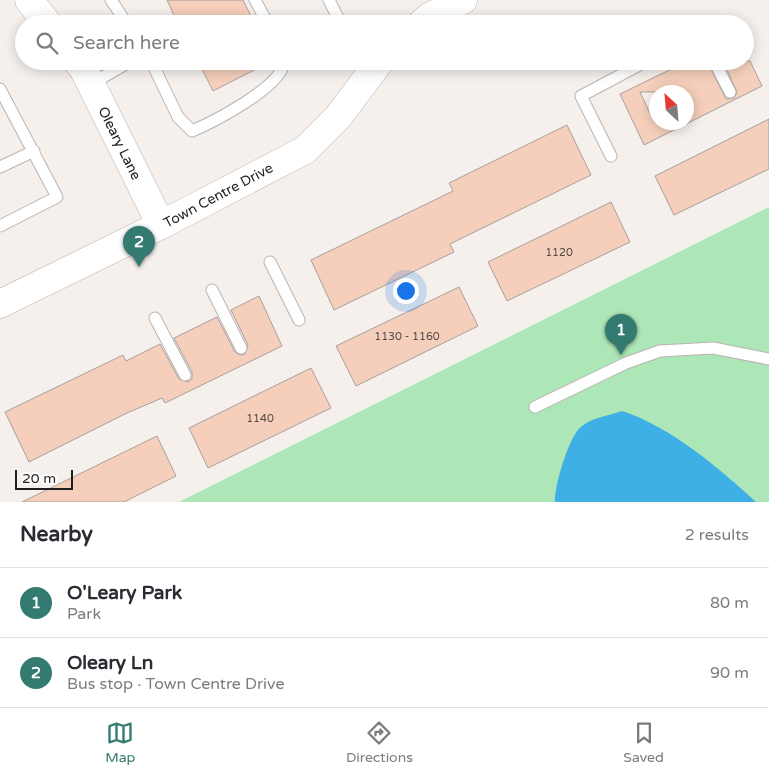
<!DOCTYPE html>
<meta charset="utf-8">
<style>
body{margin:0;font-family:"Varela Round",sans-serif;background:#f7f7f7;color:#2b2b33}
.compass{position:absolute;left:649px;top:85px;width:45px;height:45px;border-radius:50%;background:#fff;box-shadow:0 2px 12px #0003;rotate:334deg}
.scale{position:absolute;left:15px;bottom:12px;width:58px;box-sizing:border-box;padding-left:5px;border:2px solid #201e1d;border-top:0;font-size:14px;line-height:18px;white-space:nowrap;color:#201e1d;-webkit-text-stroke:4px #fefefe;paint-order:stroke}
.you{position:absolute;left:405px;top:290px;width:18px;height:18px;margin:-12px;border:4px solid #fff;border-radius:50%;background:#1a73e8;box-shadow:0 0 0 8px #1a73e833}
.badge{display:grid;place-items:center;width:32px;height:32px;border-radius:50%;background:#337a71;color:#fff;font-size:16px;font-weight:700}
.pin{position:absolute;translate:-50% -41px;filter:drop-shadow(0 1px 2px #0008)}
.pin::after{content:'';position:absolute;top:26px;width:18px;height:15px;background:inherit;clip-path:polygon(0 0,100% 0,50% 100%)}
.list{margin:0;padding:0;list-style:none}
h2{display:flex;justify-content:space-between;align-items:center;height:65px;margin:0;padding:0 20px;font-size:21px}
h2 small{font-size:16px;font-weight:400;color:#7c7c81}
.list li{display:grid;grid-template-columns:32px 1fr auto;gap:15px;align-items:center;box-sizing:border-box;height:70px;padding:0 20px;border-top:1px solid #e1e1e2}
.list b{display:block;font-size:19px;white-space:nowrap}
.list p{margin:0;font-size:16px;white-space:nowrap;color:#7c7c81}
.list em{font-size:16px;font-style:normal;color:#7c7c81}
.icon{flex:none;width:28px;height:28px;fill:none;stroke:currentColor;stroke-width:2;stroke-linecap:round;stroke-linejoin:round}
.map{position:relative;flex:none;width:769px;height:502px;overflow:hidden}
.search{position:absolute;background:#fff;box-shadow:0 2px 12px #0003;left:15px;right:15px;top:15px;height:55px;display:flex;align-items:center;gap:12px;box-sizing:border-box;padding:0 18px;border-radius:28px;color:#7c7c81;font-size:19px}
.sheet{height:205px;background:#fff}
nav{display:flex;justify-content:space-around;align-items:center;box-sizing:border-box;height:70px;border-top:1px solid #e1e1e2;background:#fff;font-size:14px;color:#7c7c81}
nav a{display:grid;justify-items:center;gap:2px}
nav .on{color:#337a71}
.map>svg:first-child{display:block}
.green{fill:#ade6b7}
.water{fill:#3eb0e5}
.building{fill:#f5cfbb;stroke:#a6a09d;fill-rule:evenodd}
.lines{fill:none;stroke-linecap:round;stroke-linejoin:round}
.service-casing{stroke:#bab4b1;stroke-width:13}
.tertiary-casing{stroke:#bab4b1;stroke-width:29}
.service{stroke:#fff;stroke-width:11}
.tertiary{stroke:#fff;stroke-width:28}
.labels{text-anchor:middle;stroke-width:4;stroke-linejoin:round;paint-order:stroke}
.number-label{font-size:11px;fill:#554a44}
.street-label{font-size:14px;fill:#201e1d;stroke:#fefefe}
</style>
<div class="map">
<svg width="769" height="502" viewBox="0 0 769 502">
<rect width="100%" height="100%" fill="#f6f0ed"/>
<path class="green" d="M769,207V502H179Z"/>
<path class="water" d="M622,411C671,427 719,468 756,502H555C554,487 569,435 582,426C592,418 610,415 622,411Z"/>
<path class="building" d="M167,0H243L255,24H178Z
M198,61H272L213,91Z
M688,61H707L726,99L734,98L737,92L723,61H750L762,86L644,145L620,94ZM640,92H686V122H654Z
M769,119V169L674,215L655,176Z
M567,125L591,175L450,244L454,252L334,310L311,260L453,191L449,183Z
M611,202L630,242L507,301L488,262Z
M459,287L478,326L356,386L336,346Z
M259,296L282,346L165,403L162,398L127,413L29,462L5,412L123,355L126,361L160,344L179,379L188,382L192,379V372L174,338L217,317L235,352L240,355L245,354L248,345L231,310Z
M311,368L331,408L208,468L189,428Z
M157,436L176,476L124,502H22Z"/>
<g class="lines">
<g class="service-casing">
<path id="service" d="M111,0L127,24
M255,0L268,24
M329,0L341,24
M151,61L178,117L192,131C213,122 284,86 284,61
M714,61L730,92
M91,84L131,61
M0,89L57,197L0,226
M611,156L581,96L647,61
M0,167L34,151
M270,262L299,320
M212,290L241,348
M155,318L185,375
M535,407L626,363L660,351L713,348L769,359"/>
</g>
<g class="tertiary-casing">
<path id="tertiary" d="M29,0L48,24
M421,24L429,17L463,0
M77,61L84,70L161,225
M0,304L161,225L305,150L338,117L380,61"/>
</g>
<use href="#service" class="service"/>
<use href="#tertiary" class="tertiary"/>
</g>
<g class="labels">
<g class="number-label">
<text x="559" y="256">1120</text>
<text x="407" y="340">1130 - 1160</text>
<text x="260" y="422">1140</text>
</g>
<g class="street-label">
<text transform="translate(120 143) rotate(64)" y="5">Oleary Lane</text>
<text transform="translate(218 195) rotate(-28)" y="5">Town Centre Drive</text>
</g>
</g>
</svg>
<svg class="compass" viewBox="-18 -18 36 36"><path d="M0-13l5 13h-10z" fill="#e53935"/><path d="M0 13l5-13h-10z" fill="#7c7c81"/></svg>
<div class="scale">20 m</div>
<div class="you"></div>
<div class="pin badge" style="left:621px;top:355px">1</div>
<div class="pin badge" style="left:139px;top:267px">2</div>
<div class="search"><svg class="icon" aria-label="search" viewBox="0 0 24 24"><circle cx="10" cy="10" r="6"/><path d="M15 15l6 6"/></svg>Search here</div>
</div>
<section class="sheet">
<h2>Nearby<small>2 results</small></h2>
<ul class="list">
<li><span class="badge">1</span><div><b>O'Leary Park</b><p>Park</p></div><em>80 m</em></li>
<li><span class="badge">2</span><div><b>Oleary Ln</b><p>Bus stop · Town Centre Drive</p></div><em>90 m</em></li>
</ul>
</section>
<nav>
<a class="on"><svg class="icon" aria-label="map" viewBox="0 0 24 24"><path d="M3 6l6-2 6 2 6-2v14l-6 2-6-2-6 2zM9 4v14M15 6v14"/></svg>Map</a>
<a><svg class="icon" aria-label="directions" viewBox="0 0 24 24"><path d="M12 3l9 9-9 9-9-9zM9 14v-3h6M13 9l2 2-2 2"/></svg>Directions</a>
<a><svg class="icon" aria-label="saved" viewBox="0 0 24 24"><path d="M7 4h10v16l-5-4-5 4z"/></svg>Saved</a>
</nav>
